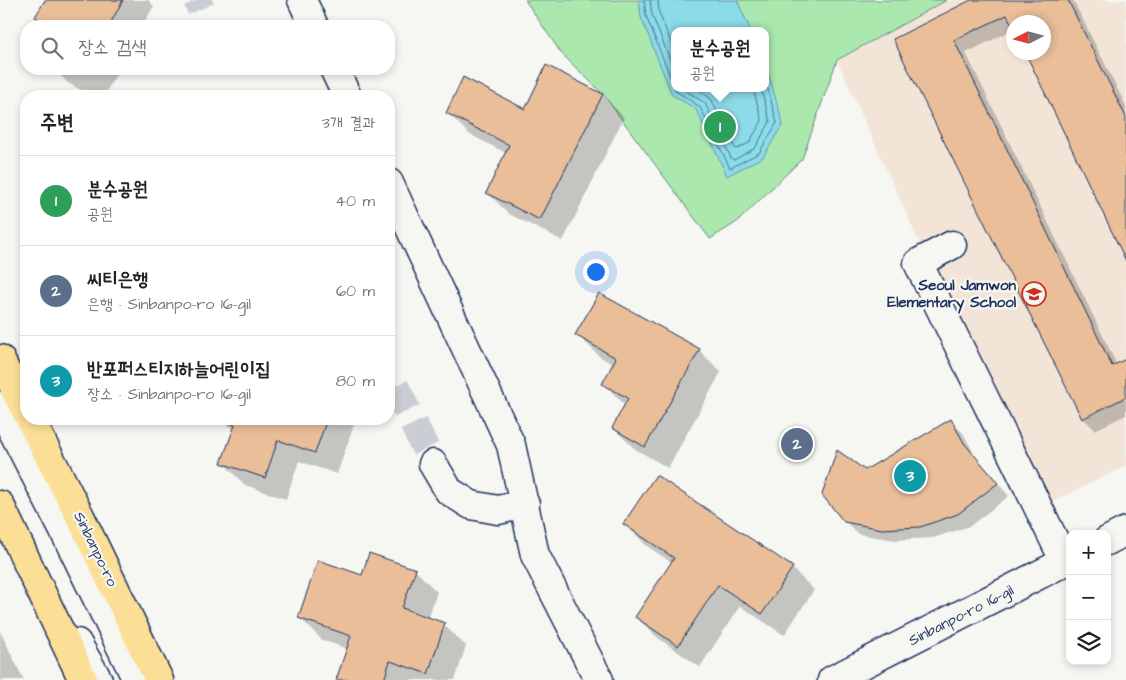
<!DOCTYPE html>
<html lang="ko">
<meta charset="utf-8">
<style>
body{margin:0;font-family:"Architects Daughter","Poor Story",sans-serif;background:#f2f2f2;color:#222}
.controls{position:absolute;right:15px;bottom:15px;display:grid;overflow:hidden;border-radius:10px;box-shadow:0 2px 8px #0003}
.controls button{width:45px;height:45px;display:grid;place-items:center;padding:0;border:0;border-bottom:1px solid #e0e0e0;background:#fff;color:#222;font:25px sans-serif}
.compass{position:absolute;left:1006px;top:15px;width:45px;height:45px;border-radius:50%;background:#fff;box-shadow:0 2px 8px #0003;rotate:264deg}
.you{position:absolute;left:595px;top:271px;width:18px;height:18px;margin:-12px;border:4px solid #fff;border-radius:50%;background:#1a73e8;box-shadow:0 0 0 8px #1a73e833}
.badge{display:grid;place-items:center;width:32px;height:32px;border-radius:50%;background:#0f766e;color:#fff;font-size:16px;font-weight:700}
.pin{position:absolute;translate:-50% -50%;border:2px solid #fff;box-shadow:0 1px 5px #0006}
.popup{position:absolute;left:671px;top:27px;width:98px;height:65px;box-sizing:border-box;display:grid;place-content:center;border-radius:10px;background:#fff;filter:drop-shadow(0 1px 4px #0005);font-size:16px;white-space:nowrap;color:#767676}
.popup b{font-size:19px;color:#222}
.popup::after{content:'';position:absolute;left:50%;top:100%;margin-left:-10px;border:10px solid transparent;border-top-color:#fff}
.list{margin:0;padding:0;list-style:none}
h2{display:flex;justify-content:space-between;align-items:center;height:65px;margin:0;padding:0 20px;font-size:21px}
h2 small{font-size:16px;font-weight:400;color:#767676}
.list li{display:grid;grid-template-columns:32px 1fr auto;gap:15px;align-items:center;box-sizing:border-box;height:90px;padding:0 20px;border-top:1px solid #e0e0e0}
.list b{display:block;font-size:19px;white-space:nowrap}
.list p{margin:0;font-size:16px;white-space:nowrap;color:#767676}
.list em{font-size:16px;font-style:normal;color:#767676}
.icon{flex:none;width:28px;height:28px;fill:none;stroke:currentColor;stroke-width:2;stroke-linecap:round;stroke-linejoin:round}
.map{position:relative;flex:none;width:1126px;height:680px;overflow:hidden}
.search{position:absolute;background:#fff;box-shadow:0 2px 8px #0003;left:20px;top:20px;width:375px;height:55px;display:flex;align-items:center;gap:12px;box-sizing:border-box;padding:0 18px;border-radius:20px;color:#767676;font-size:19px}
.panel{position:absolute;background:#fff;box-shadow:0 2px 8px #0003;left:20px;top:90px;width:375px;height:335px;border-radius:20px}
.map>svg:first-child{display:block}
.built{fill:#f2e5d7;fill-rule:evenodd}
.green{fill:#abe8ae;stroke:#638c86;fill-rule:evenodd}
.water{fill:#8cdbe9;stroke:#5f96b1}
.shadow{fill:#0003}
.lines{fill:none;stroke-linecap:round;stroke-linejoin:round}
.shore{stroke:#487496;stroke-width:1}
.building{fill:#e9be99;stroke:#1b2f5e}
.minor-tunnel{stroke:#caced4;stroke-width:28;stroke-dasharray:28 14;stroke-linecap:butt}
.minor-casing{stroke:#1b2f5e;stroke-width:31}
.major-casing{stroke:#1b2f5e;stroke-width:31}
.minor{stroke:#f6f6f2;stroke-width:28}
.major{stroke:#fbdf96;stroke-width:28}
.labels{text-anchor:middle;stroke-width:4.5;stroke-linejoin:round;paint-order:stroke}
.poi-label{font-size:15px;font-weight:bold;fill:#1b2f5e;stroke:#f6f6f2;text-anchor:end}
.street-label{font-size:15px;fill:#1b2f5e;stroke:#f6f6f2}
</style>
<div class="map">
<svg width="1126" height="680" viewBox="0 0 1126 680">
<rect width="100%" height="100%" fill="#f6f6f2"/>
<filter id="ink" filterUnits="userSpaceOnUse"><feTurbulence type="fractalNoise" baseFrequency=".02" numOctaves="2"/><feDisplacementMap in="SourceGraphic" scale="10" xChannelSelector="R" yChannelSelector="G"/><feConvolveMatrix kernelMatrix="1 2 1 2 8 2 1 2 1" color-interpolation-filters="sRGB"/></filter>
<g filter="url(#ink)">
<path class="built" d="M947,0H1126V466L1043,506L961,335L837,60ZM1014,22H1044V52H1014Z"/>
<path class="green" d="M525,0H947L837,60L802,159L737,222L710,239L603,94L561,53ZM675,31H765V88H675Z"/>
<path class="water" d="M639,0H737L751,31H675V88H765V62L783,124L763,157L727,176L696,109L672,95L641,17Z"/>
<path class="shadow" d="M46,0H148L154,6L142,26H46L37,17Z
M974,0H1073L1126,106V258L1044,52V22H1014V29L966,53L1117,365L1126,360V415L1095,430L1083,418L895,39Z
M54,69H119L104,96H92L68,83Z
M602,95L624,117L563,241L509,214L487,192L506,153L469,134L447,112L525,110Z
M577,334L699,350L721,372L668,468L635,449L613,428L625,405L603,383L614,365L599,356Z
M209,419H347L354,425L337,474L299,461L286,499L245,485L223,463L235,428Z
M951,421L963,433L976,457L1009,496L970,526L933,538L895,540L858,534L845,521L865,471Z
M657,477L792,568L814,590L784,635L740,606L700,667L658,638L636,617L672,563L647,546L625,524Z
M415,570L437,592L428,619L444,625L466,646L455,680H337L348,649L322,640L300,618L362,577Z
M0,631L24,680H0Z"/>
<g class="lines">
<path class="shore" d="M644,0L646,16L676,91L700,107L730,168L759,153L777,123L765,79
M650,0L652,15L675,72
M658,0L659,13L675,52
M682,88L705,103L731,158L734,160L755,148L770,122L761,88
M697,88L711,99L735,148L737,149L749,143L762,121L753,88"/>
</g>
<path class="building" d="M45,0H123L109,26H51L35,17Z
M971,0H1068L1126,117V261L1025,52H1044V22H1014V29L1007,15L954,40L1112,366L1126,359V397L1082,419L893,39Z
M546,65L603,94L540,220L486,193L509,145L446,113L463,77L525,109Z
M599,293L700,349L645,447L612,428L628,398L602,384L616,358L575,335Z
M229,419H327L315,453L278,440L265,478L221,463L235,425L228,422Z
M951,419L964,443L998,483L958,514L920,527L882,529L844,522L822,495L837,450L865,470Z
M656,475L793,567L762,614L718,585L678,646L635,617L674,558L623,524Z
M369,553L416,569L402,608L445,623L428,674L390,661L384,680H336L351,636L298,618L318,560L362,575Z"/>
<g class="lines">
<path class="minor-tunnel" d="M197,0L201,9
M395,386L433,464"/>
<g class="minor-casing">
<path id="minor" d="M302,0L314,26
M334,69L347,96
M389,183L511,445L535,555L599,680
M952,245L918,263L1065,562
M0,406L69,541L137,680
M433,464L449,491L471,505L498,510L525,504
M1107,541L1126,531
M77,643L98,680
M832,680L1070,559"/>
</g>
<g class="major-casing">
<path id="major" d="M0,359L26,411
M30,419L80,516L159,680
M0,505L83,680"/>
</g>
<use href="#minor" class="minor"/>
<use href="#major" class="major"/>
</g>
</g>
<defs>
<g id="school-ring" transform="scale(1.25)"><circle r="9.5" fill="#f6f6f2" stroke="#c8321e" stroke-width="1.5"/><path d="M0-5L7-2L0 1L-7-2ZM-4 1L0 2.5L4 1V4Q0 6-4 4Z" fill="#c8321e"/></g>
</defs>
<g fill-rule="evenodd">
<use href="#school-ring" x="1034" y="294"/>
</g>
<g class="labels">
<g class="poi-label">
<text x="1016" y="290">Seoul Jamwon<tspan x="1016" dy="17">Elementary School</tspan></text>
</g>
<g class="street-label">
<text transform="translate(96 549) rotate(64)" y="5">Sinbanpo-ro</text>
<text transform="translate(961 615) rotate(-27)" y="5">Sinbanpo-ro 16-gil</text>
</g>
</g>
</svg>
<div class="controls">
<button>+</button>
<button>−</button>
<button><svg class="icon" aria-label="layers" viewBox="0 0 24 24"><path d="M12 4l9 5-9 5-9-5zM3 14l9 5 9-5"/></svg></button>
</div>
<svg class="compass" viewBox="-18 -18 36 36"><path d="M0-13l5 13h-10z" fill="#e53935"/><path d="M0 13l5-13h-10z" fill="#767676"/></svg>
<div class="you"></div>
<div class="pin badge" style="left:720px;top:127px;background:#2e9e5b">1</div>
<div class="popup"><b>분수공원</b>공원</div>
<div class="pin badge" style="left:797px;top:444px;background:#5c6f8a">2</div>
<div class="pin badge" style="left:910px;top:476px;background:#0f9aa8">3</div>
<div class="search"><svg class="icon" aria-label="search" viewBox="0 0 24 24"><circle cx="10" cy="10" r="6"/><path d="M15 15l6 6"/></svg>장소 검색</div>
<section class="panel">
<h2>주변<small>3개 결과</small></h2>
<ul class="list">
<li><span class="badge" style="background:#2e9e5b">1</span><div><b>분수공원</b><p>공원</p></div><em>40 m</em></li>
<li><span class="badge" style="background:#5c6f8a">2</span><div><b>씨티은행</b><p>은행 · Sinbanpo-ro 16-gil</p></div><em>60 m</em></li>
<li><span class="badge" style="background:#0f9aa8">3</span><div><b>반포퍼스티지하늘어린이집</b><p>장소 · Sinbanpo-ro 16-gil</p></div><em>80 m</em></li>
</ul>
</section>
</div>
